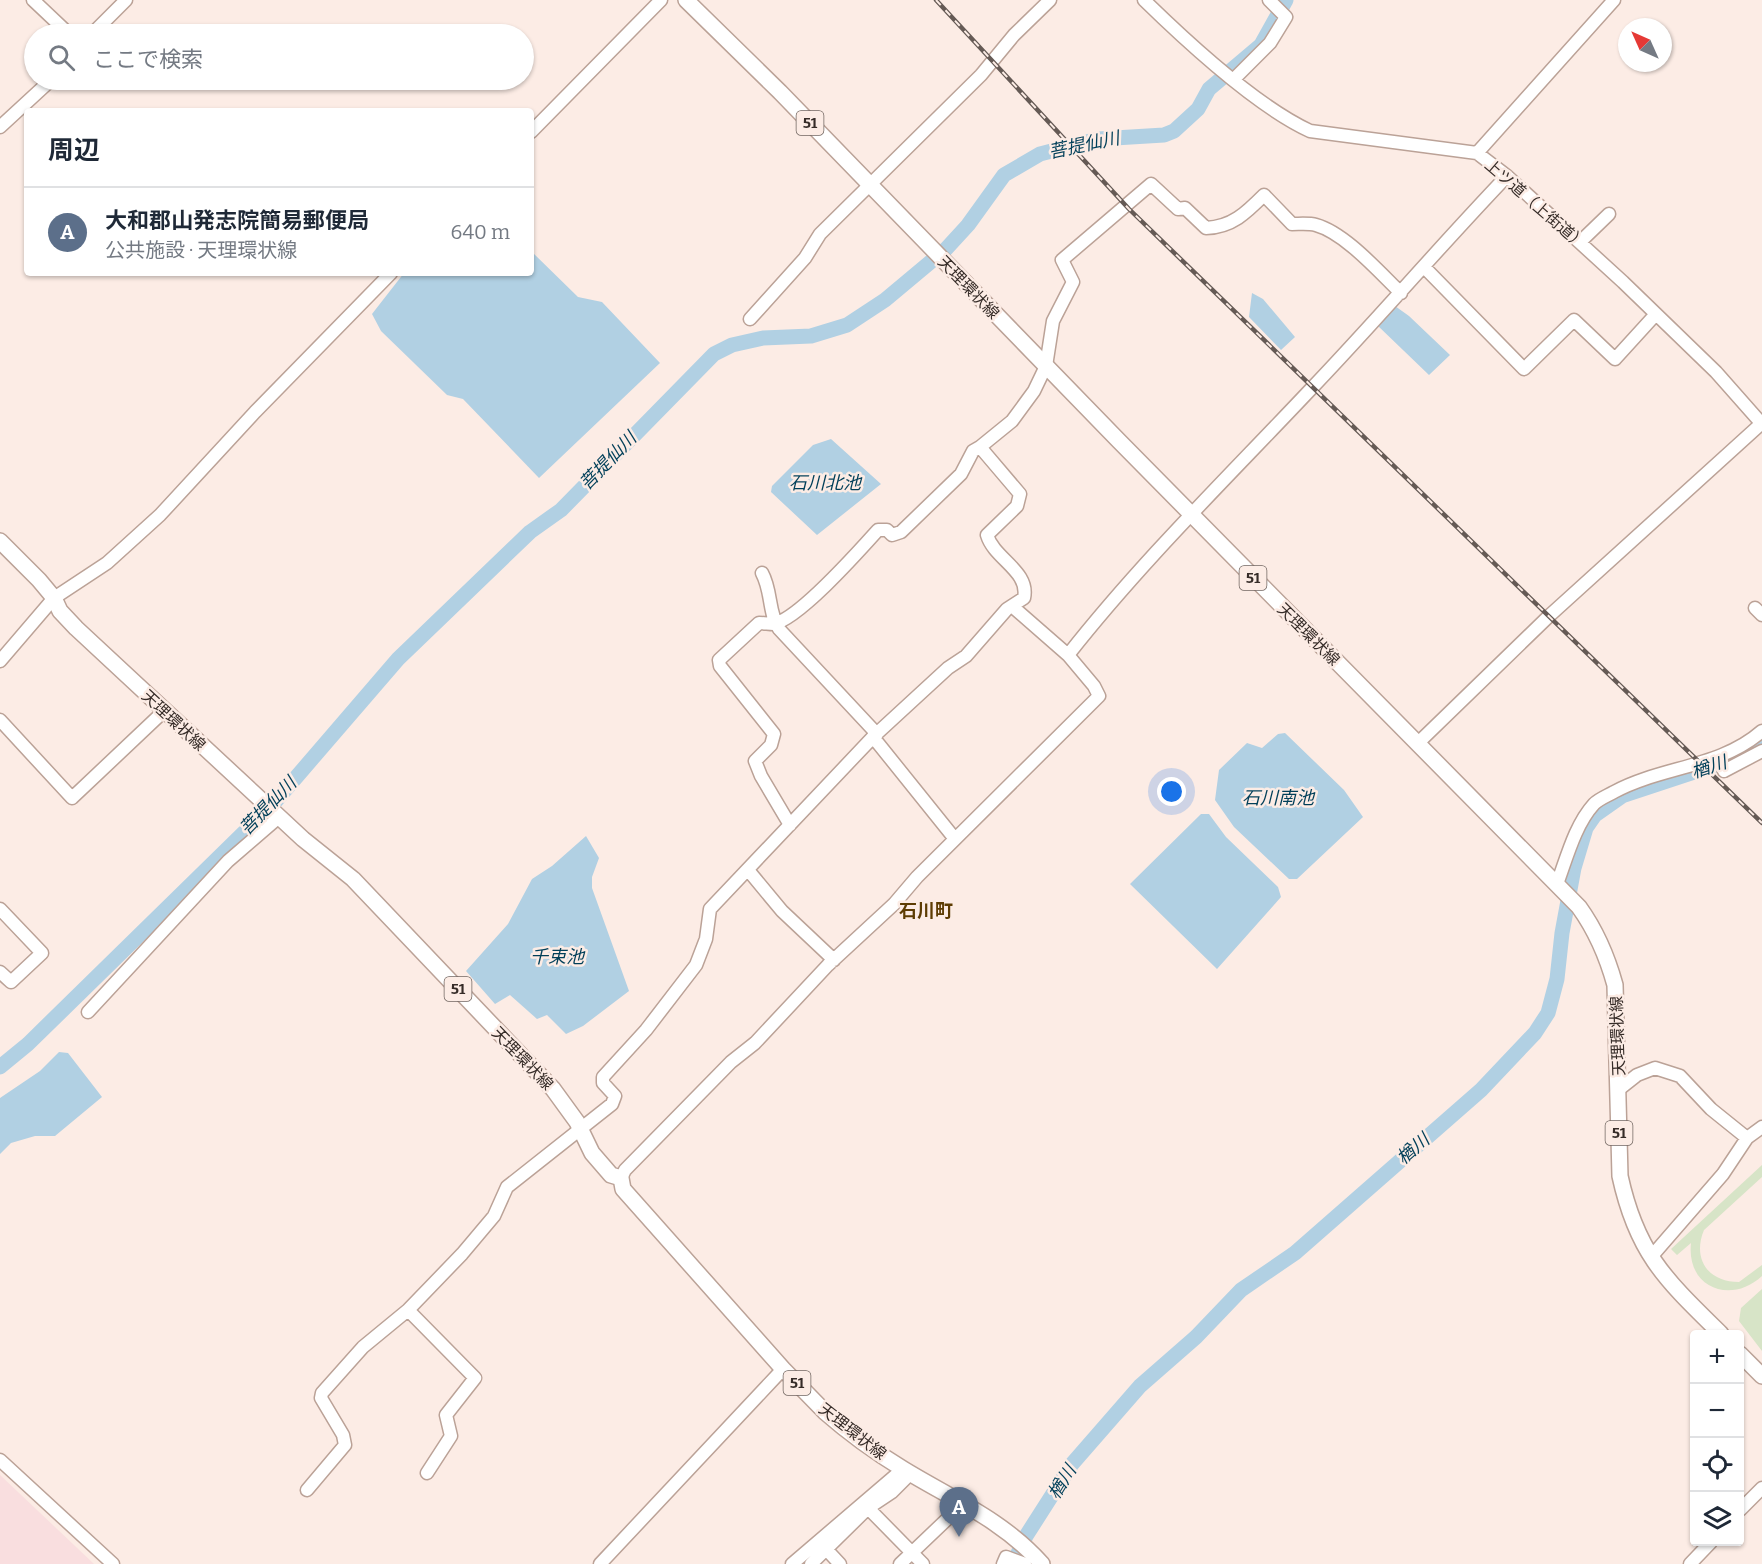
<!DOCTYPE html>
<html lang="ja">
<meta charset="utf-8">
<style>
body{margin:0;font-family:Bitter,"Noto Sans JP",serif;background:#f6f6f7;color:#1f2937}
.controls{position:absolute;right:18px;bottom:18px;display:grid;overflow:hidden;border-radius:6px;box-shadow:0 2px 4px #0004}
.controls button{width:54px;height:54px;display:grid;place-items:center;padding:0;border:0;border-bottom:2px solid #e0e1e3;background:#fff;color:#1f2937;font:30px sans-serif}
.compass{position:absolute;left:1618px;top:18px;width:54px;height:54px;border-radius:50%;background:#fff;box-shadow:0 2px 4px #0004;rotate:315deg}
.you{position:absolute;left:1172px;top:792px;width:21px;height:21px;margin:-15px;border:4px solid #fff;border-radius:50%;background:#1a73e8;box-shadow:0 0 0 9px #1a73e833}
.badge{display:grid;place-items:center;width:39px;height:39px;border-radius:50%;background:#9f6e22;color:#fff;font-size:20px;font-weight:700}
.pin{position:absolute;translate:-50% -50px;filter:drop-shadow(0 2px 3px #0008)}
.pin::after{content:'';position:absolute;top:32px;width:21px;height:18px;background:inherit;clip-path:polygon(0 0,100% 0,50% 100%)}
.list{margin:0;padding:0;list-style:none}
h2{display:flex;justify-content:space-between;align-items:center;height:78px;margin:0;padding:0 24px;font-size:26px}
h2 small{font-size:20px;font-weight:400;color:#747a83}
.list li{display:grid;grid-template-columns:39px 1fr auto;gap:18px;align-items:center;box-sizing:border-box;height:90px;padding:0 24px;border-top:2px solid #e0e1e3}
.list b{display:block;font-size:22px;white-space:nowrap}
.list p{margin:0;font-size:20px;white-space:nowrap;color:#747a83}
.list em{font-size:20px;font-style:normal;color:#747a83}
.icon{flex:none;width:33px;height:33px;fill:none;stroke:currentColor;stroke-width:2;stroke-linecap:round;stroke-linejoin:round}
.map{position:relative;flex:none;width:1762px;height:1564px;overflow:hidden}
.search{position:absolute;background:#fff;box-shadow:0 2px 4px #0004;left:24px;top:24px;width:510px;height:66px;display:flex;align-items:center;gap:15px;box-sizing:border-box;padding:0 21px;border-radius:33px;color:#747a83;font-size:22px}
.panel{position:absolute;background:#fff;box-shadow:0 2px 4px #0004;left:24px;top:108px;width:510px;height:168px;border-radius:6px}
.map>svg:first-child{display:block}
.commercial{fill:#f9dedf}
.green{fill:#d7e4c7}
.water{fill:#b1d0e3}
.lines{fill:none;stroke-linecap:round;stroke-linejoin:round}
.river{stroke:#b1d0e3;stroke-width:15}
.minor-casing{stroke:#bba297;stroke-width:15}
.major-casing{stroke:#bba297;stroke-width:18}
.minor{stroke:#fff;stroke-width:12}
.major{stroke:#fff;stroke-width:15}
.rail-casing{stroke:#655a55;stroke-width:4.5}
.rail{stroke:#fcece5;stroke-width:2;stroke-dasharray:7;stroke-linecap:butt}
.labels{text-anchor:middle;stroke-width:5;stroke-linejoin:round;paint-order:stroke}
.shield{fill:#fcece5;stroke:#716661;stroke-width:1.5}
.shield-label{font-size:15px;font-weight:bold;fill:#362c28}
.street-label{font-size:16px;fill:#362c28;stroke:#fcece5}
.water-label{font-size:18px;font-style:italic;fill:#003f59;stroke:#fcece5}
.neighbourhood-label{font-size:18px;font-weight:bold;fill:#5d3c03;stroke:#fcece5}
</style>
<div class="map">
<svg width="1762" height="1564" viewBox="0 0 1762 1564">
<rect width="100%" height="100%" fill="#fcece5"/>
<path class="commercial" d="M0,1475L94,1564H0Z"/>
<path class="green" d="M1762,1165V1177L1704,1230C1692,1259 1708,1282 1739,1282L1762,1265V1276C1731,1305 1686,1288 1691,1243L1677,1255L1671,1249Z
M1762,1289V1351L1739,1321L1741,1308Z"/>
<path class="water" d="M531,251L578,297L602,302L660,363L539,478L463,399L447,395L381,331L372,314L404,273H531Z
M1252,293L1263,299L1295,337L1281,350L1249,317Z
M1395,306L1409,316L1450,355L1429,375L1377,325Z
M831,439L881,484L817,535L771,492L772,486L813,445Z
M1285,733L1344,790L1363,817L1297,879H1289L1234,827L1215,800L1219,770L1247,743L1262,748L1278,734Z
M1201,814H1209L1226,837L1278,887L1281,897L1217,969L1130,884Z
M586,836L599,858L592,877V888L629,991L583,1026L566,1034L547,1015L537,1019L510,995L495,1004L466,971L508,924L532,879L552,866Z
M59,1052L68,1053L102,1097L55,1136H35L11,1143L0,1154V1098L40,1071Z"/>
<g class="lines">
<path class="river" d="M0,1067L28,1044L274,803L398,659L530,532L561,510L714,354L732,345L763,338L811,336L847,325L885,300L946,249L968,225L1004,175L1040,154L1098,139L1164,135L1174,131L1198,109L1209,89L1261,45L1286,0
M1013,1564L1026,1536L1072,1464L1140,1386L1196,1337L1241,1290L1295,1253L1481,1090L1535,1033L1548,1013L1557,979L1562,933L1574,868L1586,828L1595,815L1622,796L1737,758L1762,741"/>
<g class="minor-casing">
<path id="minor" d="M33,0L69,34
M1144,0C1186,41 1258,107 1310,131L1477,153L1507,176L1623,282L1716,372L1762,424
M92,34L126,0
M1234,79L1270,43L1286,17L1269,0
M0,127L51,80
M531,132L661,0
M1477,153L1614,0
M1580,242L1609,214
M1425,268L1524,369L1574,320L1615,359L1656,314
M750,319L805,258L820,234L981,75L1014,35L1050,0
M762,573C772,591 768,612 779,629L877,734
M1013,607L1068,655
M1755,608L1762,615
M0,661L54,598L107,563L160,515L255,412L391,273
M0,720L72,798L163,712
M873,737L955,839
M1418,743L1549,616L1762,423
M1719,757L1724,771L1762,751
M790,825L761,776L755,761L771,745L774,734L720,666L719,660L759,623C764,623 769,624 773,624C798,620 860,550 878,530H887L892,535L901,532L961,474L973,451L980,447
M748,870L782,911L834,960
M1557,884C1567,857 1575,825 1594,804C1599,799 1607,796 1614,792C1662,766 1720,768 1762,731
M0,909L42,953L11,982L0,972
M88,1012L228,861L279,817
M1618,1090L1637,1075L1655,1068L1680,1076L1711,1109L1747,1138
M621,1178L625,1170L731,1062L755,1043L828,965L894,904L917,877L1099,696L1094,686L1068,655C1142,561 1228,477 1310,390C1377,320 1440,246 1507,176
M1651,1257L1723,1174L1747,1138L1762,1127
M408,1310L475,1378L446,1415L451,1436L427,1473
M0,1460L113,1564
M307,1490L345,1445L343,1435L321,1398L322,1393L363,1347L408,1310L462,1254L494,1216L507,1187L612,1104L615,1096L603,1083V1077L646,1030L696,965L706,939L710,909L873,737L948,668L966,656L1007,609L1024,598C1030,571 994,559 987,535L1017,506L1020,494L980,447L1012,421L1034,391L1046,366L1053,321L1073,282L1062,260L1151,184L1178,209L1185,208L1206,228C1232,227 1246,213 1264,195L1292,224C1300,224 1309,223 1316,225C1345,233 1379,272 1401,293
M868,1508L923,1564
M1740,1510L1762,1488
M826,1549L840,1564
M600,1564L783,1369
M792,1564L903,1469
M811,1564L868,1508L892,1492L911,1473
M900,1564L964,1503
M1003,1564L1006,1557L1025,1564
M1690,1564L1711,1542"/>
</g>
<g class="major-casing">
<path id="major" d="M686,0L780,92L1119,441L1579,907C1597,932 1607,956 1615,985L1620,1176C1637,1254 1666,1280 1721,1334
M0,541L39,580L54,598L60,611L76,628L303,839L353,879L553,1089L577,1122L592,1153L611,1175L621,1178L623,1189L783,1369L825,1412C849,1433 875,1452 903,1469C952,1499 1003,1520 1042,1564
M1740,1354L1762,1376"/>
</g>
<use href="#minor" class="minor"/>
<use href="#major" class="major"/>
<g class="rail-casing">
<path id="rail" d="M936,0L1129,209L1762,823"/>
</g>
<use href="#rail" class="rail"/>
</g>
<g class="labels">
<g class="shield">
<rect x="796.5" y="111" width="27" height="24" rx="4.5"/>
<rect x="1239.5" y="566" width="27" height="24" rx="4.5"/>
<rect x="444.5" y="977" width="27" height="24" rx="4.5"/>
<rect x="1605.5" y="1121" width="27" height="24" rx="4.5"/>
<rect x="783.5" y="1371" width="27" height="24" rx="4.5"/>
</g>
<g class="shield-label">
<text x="810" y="128">51</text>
<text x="1253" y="583">51</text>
<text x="458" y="994">51</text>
<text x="1619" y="1138">51</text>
<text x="797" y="1388">51</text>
</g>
<g class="street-label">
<text transform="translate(1536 204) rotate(41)" y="6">上ツ道（上街道）</text>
<text transform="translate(969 287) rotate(46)" y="6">天理環状線</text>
<text transform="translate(1309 634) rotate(45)" y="6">天理環状線</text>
<text transform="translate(174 720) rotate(43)" y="6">天理環状線</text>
<text transform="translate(1617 1036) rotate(-92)" y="6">天理環状線</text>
<text transform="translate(523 1058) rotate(46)" y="6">天理環状線</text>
<text transform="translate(853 1431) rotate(38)" y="6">天理環状線</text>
</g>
<g class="water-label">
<text transform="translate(1084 145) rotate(-12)" y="6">菩提仙川</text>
<text transform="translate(608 461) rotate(-46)" y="6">菩提仙川</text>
<text x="825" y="489">石川北池</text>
<text transform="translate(1709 767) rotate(-18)" y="6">楢川</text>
<text x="1278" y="804">石川南池</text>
<text transform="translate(268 806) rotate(-46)" y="6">菩提仙川</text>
<text x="557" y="963">千束池</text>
<text transform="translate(1413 1149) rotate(-41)" y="6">楢川</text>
<text transform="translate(1062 1482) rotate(-58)" y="6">楢川</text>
</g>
<g class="neighbourhood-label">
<text x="926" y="917">石川町</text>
</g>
</g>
</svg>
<div class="controls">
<button>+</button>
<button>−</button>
<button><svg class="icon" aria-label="locate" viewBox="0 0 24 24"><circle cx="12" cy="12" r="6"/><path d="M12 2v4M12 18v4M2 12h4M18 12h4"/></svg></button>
<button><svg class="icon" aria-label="layers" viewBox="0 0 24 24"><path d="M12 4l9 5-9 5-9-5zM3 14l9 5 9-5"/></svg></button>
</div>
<svg class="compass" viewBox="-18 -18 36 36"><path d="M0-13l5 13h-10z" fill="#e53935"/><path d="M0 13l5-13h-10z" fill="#747a83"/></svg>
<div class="you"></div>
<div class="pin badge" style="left:959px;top:1537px;background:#5c6f8a">A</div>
<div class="search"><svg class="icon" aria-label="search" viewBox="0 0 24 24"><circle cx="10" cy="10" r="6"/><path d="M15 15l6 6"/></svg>ここで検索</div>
<section class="panel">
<h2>周辺<small></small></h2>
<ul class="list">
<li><span class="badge" style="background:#5c6f8a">A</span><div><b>大和郡山発志院簡易郵便局</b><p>公共施設 · 天理環状線</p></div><em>640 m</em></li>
</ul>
</section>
</div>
